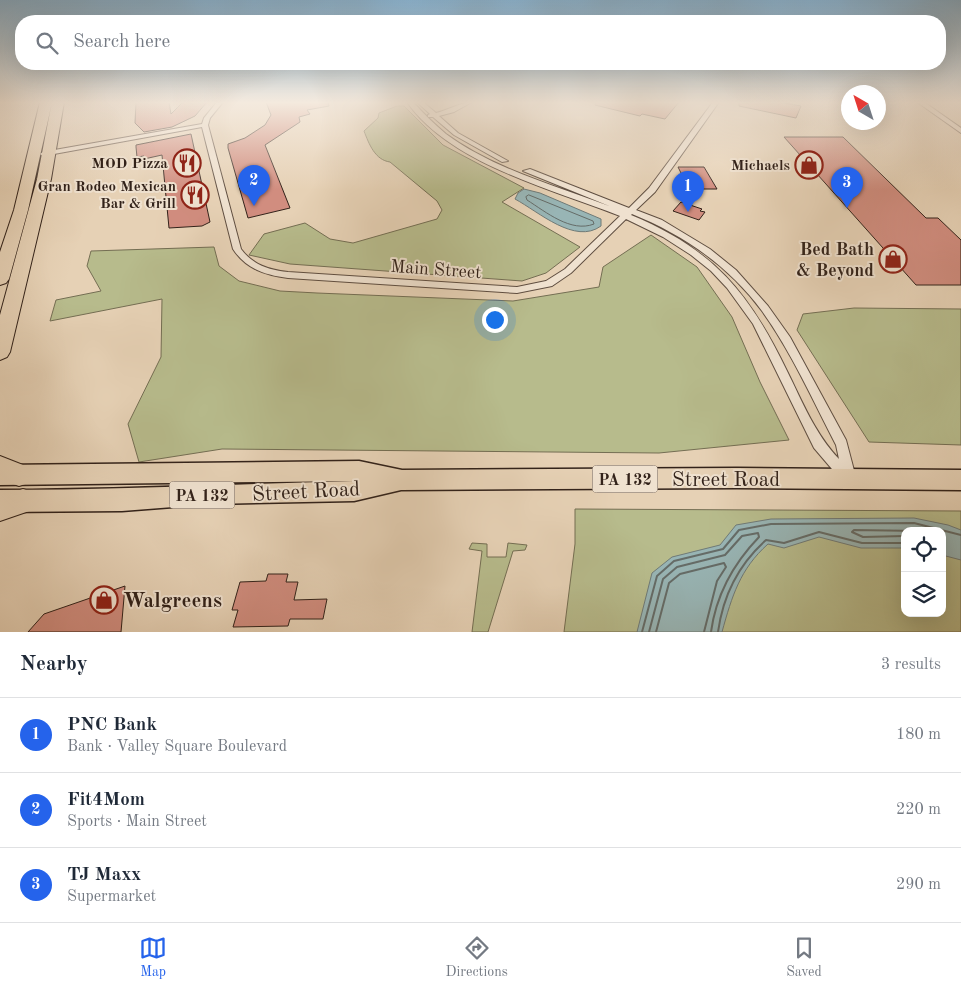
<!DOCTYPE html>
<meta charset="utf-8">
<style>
body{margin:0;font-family:"Old Standard TT",serif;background:#f6f6f7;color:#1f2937}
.controls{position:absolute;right:15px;bottom:15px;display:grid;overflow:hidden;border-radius:10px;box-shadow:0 5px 20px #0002}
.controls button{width:45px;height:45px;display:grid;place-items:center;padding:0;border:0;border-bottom:1px solid #e0e1e3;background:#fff;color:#1f2937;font:25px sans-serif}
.compass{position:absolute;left:841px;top:85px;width:45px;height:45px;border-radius:50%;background:#fff;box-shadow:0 5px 20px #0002;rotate:321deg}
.you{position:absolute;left:494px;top:319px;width:18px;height:18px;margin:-12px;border:4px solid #fff;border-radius:50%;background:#1a73e8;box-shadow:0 0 0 8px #1a73e833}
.badge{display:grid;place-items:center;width:32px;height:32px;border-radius:50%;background:#2563eb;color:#fff;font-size:16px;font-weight:700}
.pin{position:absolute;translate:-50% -41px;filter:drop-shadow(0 1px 2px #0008)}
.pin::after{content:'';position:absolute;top:26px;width:18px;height:15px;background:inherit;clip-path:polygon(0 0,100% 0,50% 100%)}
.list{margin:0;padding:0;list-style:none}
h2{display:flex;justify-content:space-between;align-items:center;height:65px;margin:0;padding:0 20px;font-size:21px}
h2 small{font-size:16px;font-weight:400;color:#747a83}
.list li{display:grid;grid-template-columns:32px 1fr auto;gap:15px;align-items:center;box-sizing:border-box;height:75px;padding:0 20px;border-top:1px solid #e0e1e3}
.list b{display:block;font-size:19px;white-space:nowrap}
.list p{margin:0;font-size:16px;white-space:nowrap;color:#747a83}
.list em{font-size:16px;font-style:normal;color:#747a83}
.icon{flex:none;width:28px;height:28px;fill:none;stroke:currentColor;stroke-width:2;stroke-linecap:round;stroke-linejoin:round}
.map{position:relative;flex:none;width:961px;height:632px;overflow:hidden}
.search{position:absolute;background:#fff;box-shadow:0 5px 20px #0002;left:15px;right:15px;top:15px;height:55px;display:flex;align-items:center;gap:12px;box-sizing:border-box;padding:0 18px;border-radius:20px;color:#747a83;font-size:19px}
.sheet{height:290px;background:#fff}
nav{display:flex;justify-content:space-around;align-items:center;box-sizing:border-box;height:70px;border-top:1px solid #e0e1e3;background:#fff;font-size:14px;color:#747a83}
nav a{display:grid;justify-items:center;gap:2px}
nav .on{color:#2563eb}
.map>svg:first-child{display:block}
.green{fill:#b7bb8c;stroke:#746e53;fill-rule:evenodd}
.water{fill:#98b5b5;stroke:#6f7a77}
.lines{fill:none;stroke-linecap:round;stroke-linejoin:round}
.shore-far1{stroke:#656c68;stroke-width:1}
.shore{stroke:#656c68;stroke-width:2}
.building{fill:#d18d7f;stroke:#32221a}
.street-casing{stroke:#5f4e41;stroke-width:2}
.primary-casing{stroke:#32221a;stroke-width:3}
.highway-casing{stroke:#32221a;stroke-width:2}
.street{fill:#efe1cf;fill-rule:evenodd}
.primary{fill:#e6d1b5;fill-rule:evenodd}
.highway{fill:#e6d1b5;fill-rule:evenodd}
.labels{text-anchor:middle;stroke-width:4;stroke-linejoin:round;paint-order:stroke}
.far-poi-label{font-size:15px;font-weight:bold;fill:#32221a;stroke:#efe1cf;text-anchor:end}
.shield{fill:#efe1cf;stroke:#6b5b50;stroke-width:1}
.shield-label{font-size:16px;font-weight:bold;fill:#32221a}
.poi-label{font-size:18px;font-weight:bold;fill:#32221a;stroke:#efe1cf;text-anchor:end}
.street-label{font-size:18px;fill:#32221a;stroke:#efe1cf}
.near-street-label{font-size:21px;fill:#32221a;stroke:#efe1cf}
.near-poi-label{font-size:21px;font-weight:bold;fill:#32221a;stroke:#efe1cf;text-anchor:start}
</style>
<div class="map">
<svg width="961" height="632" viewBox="0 0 961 632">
<rect width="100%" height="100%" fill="#e6d1b5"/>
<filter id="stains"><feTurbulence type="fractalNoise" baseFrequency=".004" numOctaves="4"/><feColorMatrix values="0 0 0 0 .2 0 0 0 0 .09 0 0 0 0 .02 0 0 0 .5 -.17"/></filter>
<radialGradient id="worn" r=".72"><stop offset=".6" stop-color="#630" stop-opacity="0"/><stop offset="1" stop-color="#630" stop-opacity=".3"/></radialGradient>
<path class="green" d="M397,106H404L443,145L524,188L502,202L580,247L546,273L522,281L290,264L249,255L264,234L305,223L330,239L353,243L437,219L442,210L437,201L390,162C375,160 369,144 364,131L378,118L379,113Z
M651,235L697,267L732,317L760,382L789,440L659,453L222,449L139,462L128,424L161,357L162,299L50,321L56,300L101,291L87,266L91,251L214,247L219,266L239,281L280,291L317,293L513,301L599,287L603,267Z
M854,308L961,309V445L869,442L797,330L803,314Z
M575,509L961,511V632H564L575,544ZM905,531H942V613H905Z
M472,543L487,544V557H506L508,543L527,545L525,550L513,551L488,632H472L482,551L469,549Z"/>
<path class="water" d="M524,189L540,193L601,219V226C575,245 539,212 515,199L518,193Z
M914,518L948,525L961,530V560L942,555V531H905V548H861L819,537L784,548L768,544C740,569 732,596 722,632H637L652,573L672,557L720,545L736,525L771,519Z"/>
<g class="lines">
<path class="shore-far1" d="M529,195L593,221L594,224C571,233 546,212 527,200L526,197Z"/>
<path class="shore" d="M905,536L863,537L852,532L854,530L920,531
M642,632L657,576L674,561L723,549L739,530L771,524L914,523L961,535
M649,632L663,579L677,567L725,555L742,536L758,533L759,537C733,564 716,595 711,632
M656,632L669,583L680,574L724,563L726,567L717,581L704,632
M718,632C723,595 738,565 766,540L784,543L819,532L862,543H905"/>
</g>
<path class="building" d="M136,102H169L171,114L183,102H207L195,116L172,127L144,132L135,123Z
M266,102H328L329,106L307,110L310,114L299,117L300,122L265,145L290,208L248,218L228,148V144L245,138L265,125L271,115Z
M596,102H679L665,119L642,114L640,116L595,105Z
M739,102H779L801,106L796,118L739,106Z
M191,134L210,222L202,226L169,228L162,155L144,159V156L137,157L136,147V145Z
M784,137H843L926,218H938L961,240V285H916Z
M678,167H704L717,189H689Z
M681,202L702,209L700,211L705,212L699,220L673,211Z
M268,574H288L286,582H298L294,600L327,599L323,619H290L288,626L233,627L238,610H232L240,582L266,581Z
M125,586L121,632H28L44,614Z"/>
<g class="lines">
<g class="street-casing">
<path id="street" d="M217,102H223L210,118L208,125L241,249C253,265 269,270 288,272L517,287L546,281L565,269L620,216C552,189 450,164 407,102H413C423,113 434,124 446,134C498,172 565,188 624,212L523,171L530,169L629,208L649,188L713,102H719L655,192L636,210L662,220L710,249L736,270L768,306L790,337L846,440L856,478L854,482L849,484L843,482L814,448L753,324L727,288L711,271L691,255L663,237L626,219L571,273L552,286L517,293L288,278C265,275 246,269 233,249L202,127L43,156L40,154L43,152L202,124L204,118ZM632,214C682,234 729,266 762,311C791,351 813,401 836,445L839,459C815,434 802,401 787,371C749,292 713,249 631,215Z
M417,102H423L436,113C448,110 462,102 472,102L454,112L439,116L458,133L508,161L502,162L454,135L433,117H428V115L430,114Z
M917,102H924L961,128V133Z"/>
</g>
<g class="primary-casing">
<path id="primary" d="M359,461L402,470L737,468L961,470V490L737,488L401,490L354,501L212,504L122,511L0,512V490C118,490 236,484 354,481L0,485V465Z"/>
</g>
<g class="highway-casing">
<path id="highway" d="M40,102H52L28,210L9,279L6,283L0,285V252L14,210Z
M52,102H64L51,179L10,352L7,357L0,360V315L37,179Z
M0,456L28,467L31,475L28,483L19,486L0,479Z
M23,489L32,492L36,501L32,510L0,521V497Z"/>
</g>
<use href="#street" class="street"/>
<use href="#primary" class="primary"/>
<use href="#highway" class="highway"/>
</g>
<linearGradient id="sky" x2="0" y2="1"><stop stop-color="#88b4d4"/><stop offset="0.54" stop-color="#f4eade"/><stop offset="1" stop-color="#f4eade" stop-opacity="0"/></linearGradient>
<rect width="961" height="190" fill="url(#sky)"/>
<defs>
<g id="restaurant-ring" transform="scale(1.4375)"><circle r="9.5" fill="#efe1cf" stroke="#8f2418" stroke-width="1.5"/><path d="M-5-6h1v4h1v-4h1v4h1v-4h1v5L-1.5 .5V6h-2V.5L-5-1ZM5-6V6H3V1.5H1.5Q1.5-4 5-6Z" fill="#8f2418"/></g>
<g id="shop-ring" transform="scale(1.4375)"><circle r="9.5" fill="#efe1cf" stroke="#8f2418" stroke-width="1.5"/><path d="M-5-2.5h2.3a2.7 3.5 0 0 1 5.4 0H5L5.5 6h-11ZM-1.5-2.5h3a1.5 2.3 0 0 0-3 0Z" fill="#8f2418"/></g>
</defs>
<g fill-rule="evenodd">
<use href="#restaurant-ring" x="187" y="163"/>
<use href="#shop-ring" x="809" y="165"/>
<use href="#restaurant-ring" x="195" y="195"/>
<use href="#shop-ring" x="893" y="259"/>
<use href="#shop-ring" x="104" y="600"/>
</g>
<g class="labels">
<g class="far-poi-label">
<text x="168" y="168">MOD Pizza</text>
<text x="790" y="170">Michaels</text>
<text x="176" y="191">Gran Rodeo Mexican<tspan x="176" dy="17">Bar &amp; Grill</tspan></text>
</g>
<g class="shield">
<rect x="592.5" y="465.5" width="65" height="27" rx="4"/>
<rect x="169.5" y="481.5" width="65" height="27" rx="4"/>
</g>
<g class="shield-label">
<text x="625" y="485">PA 132</text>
<text x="202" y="501">PA 132</text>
</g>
<g class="poi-label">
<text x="874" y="255">Bed Bath<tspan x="874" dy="21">&amp; Beyond</tspan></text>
</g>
<g class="street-label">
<text transform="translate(436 269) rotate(4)" y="6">Main Street</text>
</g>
<g class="near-street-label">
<text x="726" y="486">Street Road</text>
<text transform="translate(306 491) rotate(-3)" y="7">Street Road</text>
</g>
<g class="near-poi-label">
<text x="123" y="607">Walgreens</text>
</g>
</g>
<rect width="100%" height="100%" filter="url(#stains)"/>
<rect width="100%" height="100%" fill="url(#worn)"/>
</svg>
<div class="controls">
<button><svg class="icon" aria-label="locate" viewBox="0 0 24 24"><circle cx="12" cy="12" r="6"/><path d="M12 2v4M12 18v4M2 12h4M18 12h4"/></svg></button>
<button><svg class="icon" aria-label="layers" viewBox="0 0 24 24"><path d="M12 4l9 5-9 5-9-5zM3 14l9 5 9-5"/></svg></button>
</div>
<svg class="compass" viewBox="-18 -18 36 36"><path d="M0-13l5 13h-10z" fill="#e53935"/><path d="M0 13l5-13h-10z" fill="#747a83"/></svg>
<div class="you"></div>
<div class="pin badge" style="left:688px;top:212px">1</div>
<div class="pin badge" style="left:254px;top:206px">2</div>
<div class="pin badge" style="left:847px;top:208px">3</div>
<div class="search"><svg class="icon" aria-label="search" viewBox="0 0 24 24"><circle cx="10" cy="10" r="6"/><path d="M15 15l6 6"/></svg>Search here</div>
</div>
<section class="sheet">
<h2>Nearby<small>3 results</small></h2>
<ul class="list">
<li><span class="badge">1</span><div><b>PNC Bank</b><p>Bank · Valley Square Boulevard</p></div><em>180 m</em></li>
<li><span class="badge">2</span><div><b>Fit4Mom</b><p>Sports · Main Street</p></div><em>220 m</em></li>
<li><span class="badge">3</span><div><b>TJ Maxx</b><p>Supermarket</p></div><em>290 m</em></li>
</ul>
</section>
<nav>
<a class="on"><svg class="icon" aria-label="map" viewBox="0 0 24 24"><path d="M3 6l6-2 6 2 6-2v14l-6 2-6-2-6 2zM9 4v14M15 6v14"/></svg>Map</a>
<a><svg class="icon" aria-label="directions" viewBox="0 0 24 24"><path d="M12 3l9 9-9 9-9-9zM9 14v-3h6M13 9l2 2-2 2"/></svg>Directions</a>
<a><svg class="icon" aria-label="saved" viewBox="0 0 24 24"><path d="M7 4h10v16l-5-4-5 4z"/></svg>Saved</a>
</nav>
